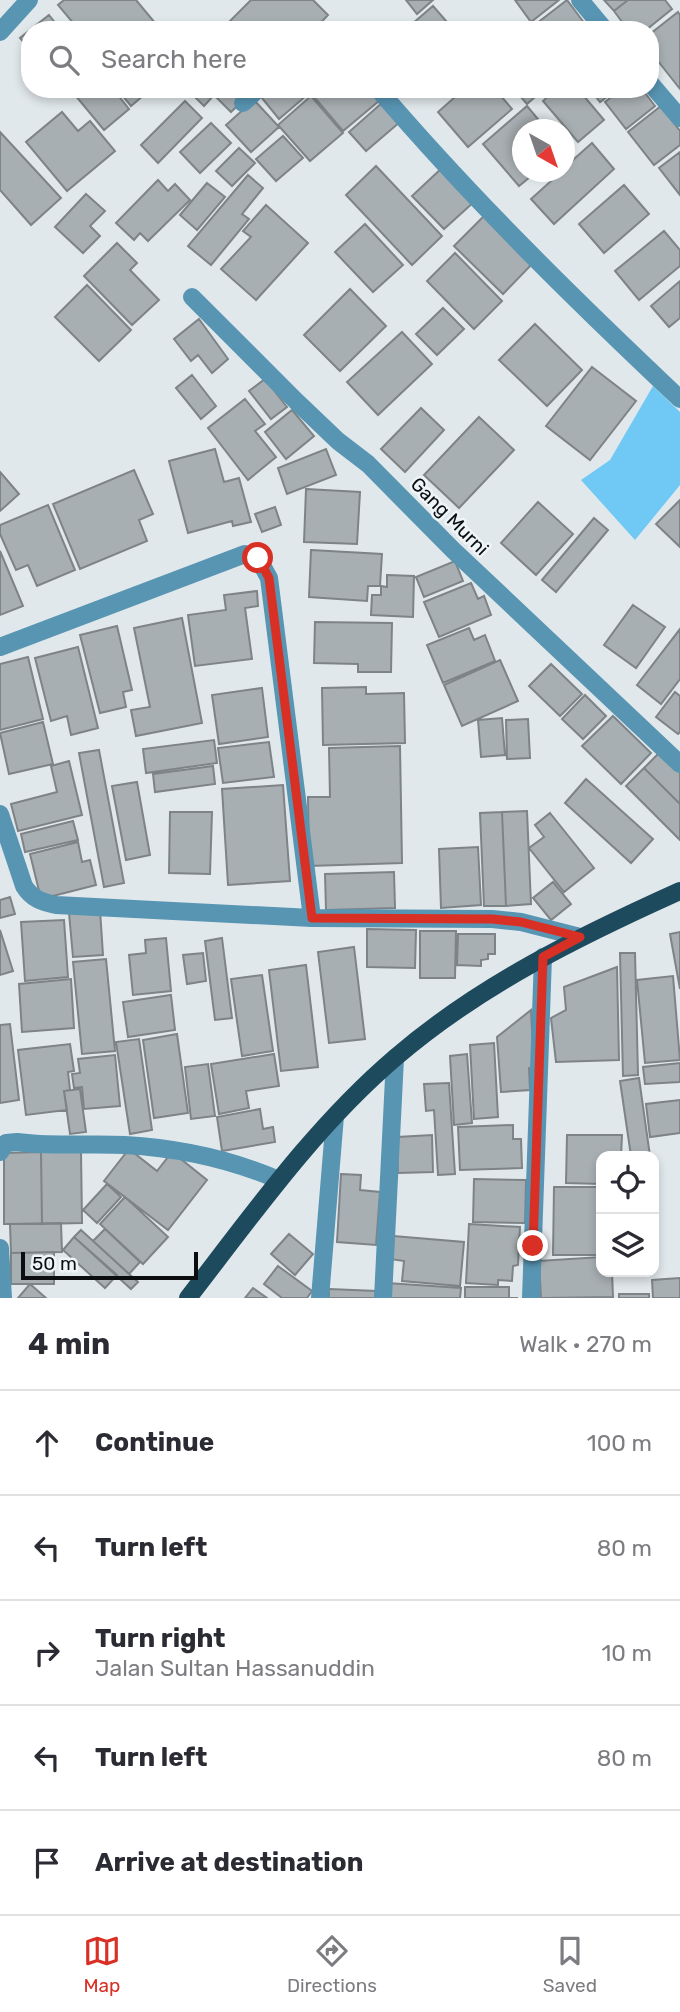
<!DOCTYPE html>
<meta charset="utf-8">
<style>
body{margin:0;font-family:Rubik,sans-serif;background:#f2f2f3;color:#2b2b33}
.controls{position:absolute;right:21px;bottom:21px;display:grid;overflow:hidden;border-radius:14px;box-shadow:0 4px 10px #0003}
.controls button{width:63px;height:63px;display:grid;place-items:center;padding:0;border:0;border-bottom:2px solid #e1e1e2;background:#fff;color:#2b2b33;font:35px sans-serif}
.compass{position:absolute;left:512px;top:119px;width:63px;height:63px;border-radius:50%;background:#fff;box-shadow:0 4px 10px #0003;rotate:140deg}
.scale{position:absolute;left:21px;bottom:18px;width:177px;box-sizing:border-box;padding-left:7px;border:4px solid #0b0d0e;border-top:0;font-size:19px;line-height:24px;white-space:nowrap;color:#0b0d0e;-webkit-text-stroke:5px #eef5f9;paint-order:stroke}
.stop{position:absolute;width:21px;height:21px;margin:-16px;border:5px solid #d93025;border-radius:50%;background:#fff}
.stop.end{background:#d93025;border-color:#fff;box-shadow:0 2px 7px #0008}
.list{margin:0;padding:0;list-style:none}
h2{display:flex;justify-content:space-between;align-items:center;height:91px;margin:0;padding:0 28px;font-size:30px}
h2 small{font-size:23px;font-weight:400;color:#7c7c81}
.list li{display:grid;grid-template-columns:46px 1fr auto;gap:21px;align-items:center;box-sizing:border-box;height:105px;padding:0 28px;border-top:2px solid #e1e1e2}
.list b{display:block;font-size:26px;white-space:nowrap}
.list p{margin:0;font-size:23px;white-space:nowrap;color:#7c7c81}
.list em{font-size:23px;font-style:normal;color:#7c7c81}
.icon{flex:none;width:38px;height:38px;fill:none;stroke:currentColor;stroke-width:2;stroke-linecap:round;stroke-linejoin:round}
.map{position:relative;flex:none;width:680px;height:1298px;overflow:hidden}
.search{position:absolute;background:#fff;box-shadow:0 4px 10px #0003;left:21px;right:21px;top:21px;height:77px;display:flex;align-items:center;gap:18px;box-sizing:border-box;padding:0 24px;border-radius:28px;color:#7c7c81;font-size:26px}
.sheet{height:616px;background:#fff}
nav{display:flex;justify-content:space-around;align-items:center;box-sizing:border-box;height:98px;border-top:2px solid #e1e1e2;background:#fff;font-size:19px;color:#7c7c81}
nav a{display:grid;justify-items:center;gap:4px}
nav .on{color:#d93025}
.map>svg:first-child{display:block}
.green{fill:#70c9f4}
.building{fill:#a8afb2;stroke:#7d8386;stroke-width:2}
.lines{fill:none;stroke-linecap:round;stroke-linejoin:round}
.minor{stroke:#5895b3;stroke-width:18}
.tertiary{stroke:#5895b3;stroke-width:18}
.primary{stroke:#1e4a5e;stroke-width:18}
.route{stroke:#d93025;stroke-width:9}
.labels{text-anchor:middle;stroke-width:5;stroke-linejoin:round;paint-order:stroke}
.street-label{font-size:19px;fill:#0b0d0e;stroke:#eef5f9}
</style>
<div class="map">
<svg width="680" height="1298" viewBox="0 0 680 1298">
<rect width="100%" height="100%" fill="#e1e8eb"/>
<path class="green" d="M653,386L680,412V485L635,540L581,480L610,460Z"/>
<path class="building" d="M64,0H136L161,30H79L58,5Z
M251,0H313L328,15L314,30H221Z
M406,0H433L417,14Z
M515,0H559L531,22Z
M567,0L585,24L578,30H541L536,24Z
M604,0H628L614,11Z
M628,0H665L672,9L646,30H628L614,11Z
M433,6L454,30H405Z
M678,12L680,15V89L650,51V34Z
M49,15L61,30H30Z
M30,30V50L20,38Z
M70,89H113L129,109L104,130Z
M117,89H151L131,106Z
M187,89H254L231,112L214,95L204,106Z
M272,89H314L279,119L262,98Z
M325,89H371L380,100L343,131L315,98Z
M464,89H495L512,109L468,147L438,112Z
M514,89H544L527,104Z
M556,89H578L604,120L578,142L543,101Z
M590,89H617L600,102Z
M622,89H642L655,106L626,129L605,102Z
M311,96L343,133L310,161L278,125Z
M254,100L279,127L251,152L226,125Z
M185,101L202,118L158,163L141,145Z
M383,102L400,122L366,151L349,132Z
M527,106L547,130H522V172H536L519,186L483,144Z
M661,106L680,131V145L654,165L628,132Z
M62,112L78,131L90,121L115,151L67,191L26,142Z
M211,123L231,143L200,173L180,152Z
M0,132L61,198L31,225L0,190Z
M283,136L303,158L276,181L256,159Z
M592,143L614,169L554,224L531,199L561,172H564V168Z
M239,148L255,163L232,186L216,171Z
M680,152V195L659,168Z
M376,166L442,236L412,265L346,195Z
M443,167L475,201L444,229L412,196Z
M248,175L263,188L242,214L249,219L211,265L188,246Z
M158,180L168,191L175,184L190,200L148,241L140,233L134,240L116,223Z
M207,183L225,197L197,230L180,215Z
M624,185L649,214L604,253L579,224Z
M86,194L105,211L90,226L100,236L83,253L55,227Z
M266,205L308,243L256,300L221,269L251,237L243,231Z
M486,214L534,262L503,294L454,246Z
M365,224L403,265L373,292L335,252Z
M664,231L680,250V266L639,300L615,271Z
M117,243L137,263L130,270L159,300L132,325L84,276Z
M455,253L502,301L474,329L427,281Z
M680,281V318L669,327L651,306Z
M87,285L131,330L99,361L55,317Z
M350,289L386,326L340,371L304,335Z
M443,308L464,329L437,355L416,334Z
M199,319L228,359L212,373L198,355L191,361L174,339Z
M535,324L582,370L547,406L499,360Z
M402,332L432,364L378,415L347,382Z
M592,367L636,401L590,460L546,426Z
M192,375L216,406L201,419L176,388Z
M265,379L287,407L271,419L249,391Z
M245,399L265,424L255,431L276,457L248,480L208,428Z
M421,408L444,430L405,472L381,449Z
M292,410L314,436L286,459L265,432Z
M479,417L514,450L459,508L424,475Z
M215,449L224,482L239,478L251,522L233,526L232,521L188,533L169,461Z
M326,449L336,475L287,494L278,468Z
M134,470L153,514L139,520L147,541L80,569L53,504Z
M0,472L19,494L0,511Z
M306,489L360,492L357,544L304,542Z
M680,500V547L656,524Z
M538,502L573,534L536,575L501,543Z
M48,505L75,570L37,586L28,565L16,570L0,534V525Z
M275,507L281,525L262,532L255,514Z
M594,518L608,530L556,592L542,580Z
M311,550L382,554L380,586H368L367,601L309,597Z
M0,551L23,606L0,615Z
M455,561L463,581L424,597L416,577Z
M387,575L414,576L413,617L371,615L372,595H381V586L387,587Z
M471,583L478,599L484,596L491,615L439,637L424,602Z
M257,591L258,606L245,608L252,659L195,666L188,615L226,610L224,595Z
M633,605L665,627L636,668L604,645Z
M182,618L202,723L136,736L131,710L150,707L134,628Z
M315,622L392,623L391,672H358V664L314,663Z
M117,626L132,690L123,692L126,707L100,713L80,635Z
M469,628L474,640L485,635L495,661L443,683L427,645Z
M680,629V679L661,704L637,685Z
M78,647L98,728L71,735L67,716L51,721L35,658Z
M28,657L43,719L0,730V664Z
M500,660L518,701L462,726L444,685Z
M551,664L582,694L560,716L529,686Z
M366,687V694L404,693L405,743L323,745L322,688Z
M262,688L268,737L219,744L212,695Z
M675,692L680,696V732L678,734L656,717Z
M585,695L606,716L583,739L562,719Z
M613,716L651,753L621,784L582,746Z
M502,718L505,755L481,757L478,720Z
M528,719L530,758L507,759L506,720Z
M43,722L53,764L9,774L0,733Z
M214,740L217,763L146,773L143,749Z
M269,742L274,777L223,783L218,748Z
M400,746L402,863L309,866L308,797H330L329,748Z
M99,750L124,883L104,887L79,753Z
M660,752L680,771V804L644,768Z
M69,761L82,815L18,831L11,804L57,792L51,766Z
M213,766L215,784L155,792L153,774Z
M644,768L680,804V840L626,786Z
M586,779L653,839L631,863L565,803Z
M137,782L150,855L126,860L112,786Z
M283,785L290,881L228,885L222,789Z
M527,811L531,904L506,906L502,812Z
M170,812H212L210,874L169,873Z
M502,812L506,906H484L480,813Z
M550,813L594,868L564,892L529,848L544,837L535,825Z
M73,821L78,840L25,852L21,834Z
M78,842L82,862L90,860L96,885L41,899L30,854Z
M478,847L481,905L441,908L439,849Z
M394,872L395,908L326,910L325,874Z
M553,882L571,904L551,920L533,898Z
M10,897L15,914L0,918V900Z
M100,910L103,955L73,957L69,913Z
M64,920L68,977L25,981L21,922Z
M367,929L416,930L415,968L367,967Z
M0,930L13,971L0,975Z
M420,931H456L455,978H420Z
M680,932V989L670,934Z
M458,934H495V954H488V959L481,960V966L457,965Z
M166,938L171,991L133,995L129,955L146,953L145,940Z
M222,938L232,1018L215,1020L205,941Z
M354,947L365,1039L329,1043L318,952Z
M203,953L206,981L187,984L183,955Z
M620,953H635L638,1075L623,1076Z
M106,959L115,1051L82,1054L73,962Z
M306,965L318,1067L281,1071L269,970Z
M617,967L619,1060L556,1062L551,1018L566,1010L564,987Z
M262,975L273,1051L242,1056L231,979Z
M673,976L680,1060L645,1063L637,980Z
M71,979L74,1028L22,1032L19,984Z
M171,995L175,1030L128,1037L123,1002Z
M531,1010L534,1067L529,1068L530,1090L501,1092L497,1037Z
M10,1024L19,1100L0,1103V1025Z
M177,1034L188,1113L154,1118L143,1040Z
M139,1039L152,1130L130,1134L116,1042Z
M494,1043L498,1117L474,1119L470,1045Z
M70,1044L74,1071L68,1072L70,1090L64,1091L67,1110L26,1115L18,1050Z
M274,1054L279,1086L246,1091L249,1108L219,1114L211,1064Z
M467,1054L472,1123L454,1125L450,1056Z
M115,1055L120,1106L84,1109L82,1087L74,1088L72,1074L80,1073L78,1059Z
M680,1063V1082L645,1084L643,1067Z
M208,1064L215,1116L191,1119L185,1067Z
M639,1078L650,1156H631L620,1081Z
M449,1083L455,1174L438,1175L434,1110L426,1111L424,1084Z
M80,1089L86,1132L70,1134L64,1091Z
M680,1100V1133L650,1137L646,1104Z
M260,1109L263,1129L273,1127L275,1142L222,1151L217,1117Z
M513,1125V1139H521L522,1168L460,1170L458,1127Z
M432,1135L433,1172L398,1173L397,1137Z
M567,1135H622L621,1156H601V1184L566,1183Z
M129,1149L157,1171L172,1152L207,1180L168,1230L104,1181Z
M81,1151L82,1223L42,1224L41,1152Z
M41,1152L42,1224H4V1153Z
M341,1174L361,1175L360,1190L380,1192L376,1245L337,1242Z
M474,1179L526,1180L525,1223L473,1222Z
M107,1184L121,1197L97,1223L83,1210Z
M554,1187H601V1255H553Z
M125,1197L168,1237L143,1264L100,1224Z
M61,1223L62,1252L11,1253L10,1224Z
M469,1224L520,1227L518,1265L513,1266L512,1281L498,1280V1285L466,1283Z
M105,1229L140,1262L129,1274L93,1241Z
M81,1230L138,1282L131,1289L74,1237Z
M289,1234L313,1254L295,1275L271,1254Z
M393,1236L464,1242L460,1286L402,1281L404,1261L390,1259Z
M74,1237L117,1275L105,1288L63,1250Z
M54,1252V1284H11V1253Z
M601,1257V1272H612L613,1297L541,1298L539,1261Z
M278,1266L312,1291L307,1298H282L264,1284Z
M680,1278V1298H653L652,1280Z
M387,1283L461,1288L460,1298H386Z
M30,1284L46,1298H18Z
M465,1287H509V1298H518H465Z
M253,1288L267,1298H245Z
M329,1289L376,1291L375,1298H329Z
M619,1294H649V1298H619Z"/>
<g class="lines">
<path class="minor" d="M580,0L605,30
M650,83L680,118
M378,89C472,199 575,300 680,399
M243,103L258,89
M192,297L296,401L338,441L368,464L453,550L680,764
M0,647L245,554L258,558L269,578L312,918
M0,814L24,886C32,899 42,902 56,905L312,918L492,919L521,922L580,937
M0,1152L6,1143L17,1142C53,1147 89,1143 125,1145C178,1148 230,1159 279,1180
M0,1248L3,1298
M320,1298L335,1116
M383,1298L395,1058
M531,1298L543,957"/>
<path class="tertiary" d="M0,32L29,0"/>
<path class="primary" d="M188,1298C253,1214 315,1126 396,1057C480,985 580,936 680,891"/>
</g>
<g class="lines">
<path class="route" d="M258,558L269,578L312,918L492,919L521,922L580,937L543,957L533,1246"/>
</g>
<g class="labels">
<g class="street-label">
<text transform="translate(450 516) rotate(45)" y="7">Gang Murni</text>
</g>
</g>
</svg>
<div class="controls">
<button><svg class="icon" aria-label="locate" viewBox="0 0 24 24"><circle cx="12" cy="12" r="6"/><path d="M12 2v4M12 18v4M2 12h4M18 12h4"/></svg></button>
<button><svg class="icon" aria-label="layers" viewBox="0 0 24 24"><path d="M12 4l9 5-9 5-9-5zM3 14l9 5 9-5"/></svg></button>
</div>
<svg class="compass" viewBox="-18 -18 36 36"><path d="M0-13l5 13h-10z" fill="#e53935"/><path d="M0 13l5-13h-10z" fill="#7c7c81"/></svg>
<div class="scale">50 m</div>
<div class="stop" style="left:258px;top:558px"></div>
<div class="stop end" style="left:533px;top:1246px"></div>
<div class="search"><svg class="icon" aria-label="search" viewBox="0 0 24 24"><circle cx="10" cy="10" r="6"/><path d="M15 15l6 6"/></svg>Search here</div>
</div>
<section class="sheet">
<h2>4 min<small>Walk · 270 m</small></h2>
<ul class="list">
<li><svg class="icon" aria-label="ahead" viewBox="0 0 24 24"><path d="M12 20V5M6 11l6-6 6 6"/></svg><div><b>Continue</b></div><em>100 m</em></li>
<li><svg class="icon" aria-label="left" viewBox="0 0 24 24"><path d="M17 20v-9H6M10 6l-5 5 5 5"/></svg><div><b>Turn left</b></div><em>80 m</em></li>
<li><svg class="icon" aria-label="right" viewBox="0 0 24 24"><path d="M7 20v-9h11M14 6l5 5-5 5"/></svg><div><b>Turn right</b><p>Jalan Sultan Hassanuddin</p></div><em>10 m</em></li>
<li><svg class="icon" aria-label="left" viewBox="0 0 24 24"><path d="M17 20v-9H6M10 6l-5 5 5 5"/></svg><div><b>Turn left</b></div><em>80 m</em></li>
<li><svg class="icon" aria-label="arrive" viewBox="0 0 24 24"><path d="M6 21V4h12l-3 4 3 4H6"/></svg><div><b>Arrive at destination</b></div></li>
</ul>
</section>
<nav>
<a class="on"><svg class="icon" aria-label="map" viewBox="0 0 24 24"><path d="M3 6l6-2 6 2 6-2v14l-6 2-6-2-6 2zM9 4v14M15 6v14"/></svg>Map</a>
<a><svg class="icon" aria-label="directions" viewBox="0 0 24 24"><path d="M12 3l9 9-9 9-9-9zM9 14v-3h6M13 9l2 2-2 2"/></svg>Directions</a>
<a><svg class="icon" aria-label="saved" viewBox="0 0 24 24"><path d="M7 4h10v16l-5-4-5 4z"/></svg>Saved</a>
</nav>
